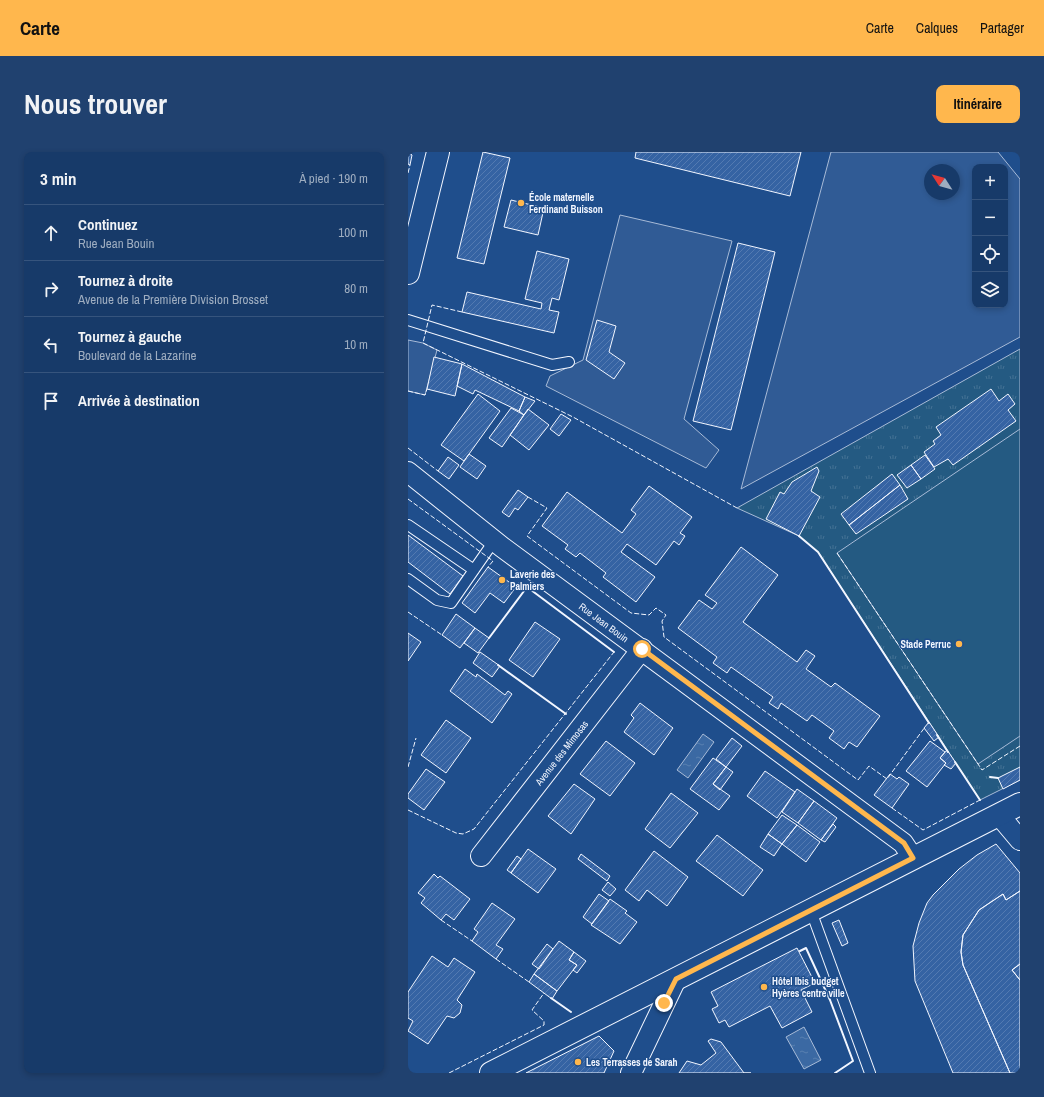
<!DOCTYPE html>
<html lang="fr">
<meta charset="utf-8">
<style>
body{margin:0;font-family:"Archivo Narrow",sans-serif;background:#20416f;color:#f1f3f6}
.controls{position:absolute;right:12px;top:12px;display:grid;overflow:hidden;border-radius:8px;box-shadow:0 2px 6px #0003}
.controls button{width:36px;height:36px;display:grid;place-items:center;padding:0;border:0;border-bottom:1px solid #36547d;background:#173a69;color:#f1f3f6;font:20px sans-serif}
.compass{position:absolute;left:516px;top:12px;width:36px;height:36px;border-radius:50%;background:#173a69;box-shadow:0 2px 6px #0003;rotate:306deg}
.stop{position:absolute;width:12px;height:12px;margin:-9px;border:3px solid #ffb74d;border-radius:50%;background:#fff}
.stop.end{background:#ffb74d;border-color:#fff;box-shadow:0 1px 4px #0008}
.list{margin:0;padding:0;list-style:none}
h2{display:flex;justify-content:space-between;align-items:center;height:52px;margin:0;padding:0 16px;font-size:17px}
h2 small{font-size:13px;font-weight:400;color:#9eadc0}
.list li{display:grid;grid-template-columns:26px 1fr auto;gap:12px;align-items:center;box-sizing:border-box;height:56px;padding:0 16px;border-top:1px solid #36547d}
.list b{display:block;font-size:15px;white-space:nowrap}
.list p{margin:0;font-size:13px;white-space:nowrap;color:#9eadc0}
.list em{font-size:13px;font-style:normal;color:#9eadc0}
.icon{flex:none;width:22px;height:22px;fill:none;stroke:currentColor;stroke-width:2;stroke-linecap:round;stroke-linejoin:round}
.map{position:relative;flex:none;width:612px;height:921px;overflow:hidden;border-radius:8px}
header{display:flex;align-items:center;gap:24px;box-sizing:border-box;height:56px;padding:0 20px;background:#ffb74d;color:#111}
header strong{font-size:19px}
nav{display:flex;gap:22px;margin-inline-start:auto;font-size:14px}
.intro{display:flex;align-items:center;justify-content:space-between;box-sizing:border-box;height:96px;padding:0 24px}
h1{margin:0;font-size:28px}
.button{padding:10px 18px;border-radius:8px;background:#ffb74d;color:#111;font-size:14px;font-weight:700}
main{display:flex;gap:24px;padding:0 24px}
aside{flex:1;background:#173a69;border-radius:8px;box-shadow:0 2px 6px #0003}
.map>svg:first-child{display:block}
.grass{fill:url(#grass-tufts);stroke:#a8bbd7}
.pitch{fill:#245a82;stroke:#a8bbd7}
.parking{fill:#305b95;stroke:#a8bbd7;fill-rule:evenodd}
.water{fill:url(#water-ripples);stroke:#a8bbd7}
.building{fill:url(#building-hatch);stroke:#f2f6ff}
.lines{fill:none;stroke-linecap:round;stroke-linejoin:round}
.lane-casing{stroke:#f2f6ff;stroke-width:12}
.street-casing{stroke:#f2f6ff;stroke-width:22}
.secondary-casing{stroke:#f2f6ff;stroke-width:24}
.lane{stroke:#1f4e8c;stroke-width:10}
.street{stroke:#1f4e8c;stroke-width:20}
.secondary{stroke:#1f4e8c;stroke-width:22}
.fence{stroke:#f2f6ff;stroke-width:1;stroke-dasharray:5 2;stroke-linecap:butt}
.wall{stroke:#f2f6ff;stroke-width:2}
.route{stroke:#ffb74d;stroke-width:5}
.poi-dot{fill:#ffb74d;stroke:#1f4e8c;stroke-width:1.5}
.labels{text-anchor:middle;stroke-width:3;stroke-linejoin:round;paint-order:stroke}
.poi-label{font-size:10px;font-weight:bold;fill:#f2f6ff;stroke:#1f4e8c;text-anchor:start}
.street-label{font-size:10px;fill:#f2f6ff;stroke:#1f4e8c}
</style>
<header>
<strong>Carte</strong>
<nav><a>Carte</a><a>Calques</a><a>Partager</a></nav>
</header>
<div class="intro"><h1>Nous trouver</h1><a class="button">Itinéraire</a></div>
<main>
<aside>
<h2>3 min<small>À pied · 190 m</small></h2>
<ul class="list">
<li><svg class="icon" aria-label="ahead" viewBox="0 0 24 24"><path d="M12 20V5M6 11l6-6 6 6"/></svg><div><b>Continuez</b><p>Rue Jean Bouin</p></div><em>100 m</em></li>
<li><svg class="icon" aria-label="right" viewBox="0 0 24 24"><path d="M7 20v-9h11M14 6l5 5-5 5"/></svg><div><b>Tournez à droite</b><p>Avenue de la Première Division Brosset</p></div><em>80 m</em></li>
<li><svg class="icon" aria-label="left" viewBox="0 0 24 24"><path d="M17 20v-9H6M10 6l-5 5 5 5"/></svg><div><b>Tournez à gauche</b><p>Boulevard de la Lazarine</p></div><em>10 m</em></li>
<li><svg class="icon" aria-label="arrive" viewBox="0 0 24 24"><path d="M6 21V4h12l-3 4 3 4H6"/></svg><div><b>Arrivée à destination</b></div></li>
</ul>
</aside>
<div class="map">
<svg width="612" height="921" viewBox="0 0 612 921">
<defs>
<pattern id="grass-tufts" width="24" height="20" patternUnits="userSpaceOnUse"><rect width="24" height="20" fill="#245a82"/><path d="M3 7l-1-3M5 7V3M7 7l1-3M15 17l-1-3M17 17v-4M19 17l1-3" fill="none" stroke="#447295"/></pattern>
<pattern id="water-ripples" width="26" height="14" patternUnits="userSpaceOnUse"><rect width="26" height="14" fill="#3b69a3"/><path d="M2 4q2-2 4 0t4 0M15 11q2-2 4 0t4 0" fill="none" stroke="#587fb1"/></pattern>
<pattern id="building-hatch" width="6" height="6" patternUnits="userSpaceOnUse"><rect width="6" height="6" fill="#3563a3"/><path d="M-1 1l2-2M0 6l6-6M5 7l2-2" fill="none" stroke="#537ab1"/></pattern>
</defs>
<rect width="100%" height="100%" fill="#1f4e8c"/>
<path class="grass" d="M612,197V628L572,648L410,400L391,384L329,356Z"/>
<path class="pitch" d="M612,277V584L570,612L429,401Z"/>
<path class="parking" d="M423,0H590L612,27V185L333,337ZM567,15H597V153H567ZM522,18H546V42H522Z
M212,63L324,89L276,267L311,298L298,316L138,234L142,224L175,208Z
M0,188L15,191L29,198L17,243L0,239Z"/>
<path class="water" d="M295,582L306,590L280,626L269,618Z
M396,875L413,908L396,917L378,885Z"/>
<path class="building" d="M0,0L4,3L2,13L0,12Z
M75,0L102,6L76,112L49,106Z
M228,0H393L382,44L227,6Z
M103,48L136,56L130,83L96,75Z
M330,91L367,100L323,278L285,269Z
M129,99L161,107L151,148L144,146L141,158L151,160L146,181L54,160L59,140L133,157L134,151L117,147Z
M189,168L208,174L201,200L217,211L206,227L178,208Z
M26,205L54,212L47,244L19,237Z
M54,212L117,245L111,259L67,238L65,242L49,234Z
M583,237L591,249L600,242L607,252L600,258L608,269L545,313L540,307L526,315L516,300L527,292L525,289L533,283L528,275Z
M70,242L92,259L56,309L33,293Z
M117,245L127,249L116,263L111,259Z
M103,256L116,263L94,295L81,286Z
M120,257L141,273L121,298L102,283Z
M153,262L163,268L151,284L142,277Z
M61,302L78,314L69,327L52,315Z
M517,303L527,317L513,327L503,313Z
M40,305L51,313L41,327L30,319Z
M503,313L513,327L499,336L489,323Z
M409,315L411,319L403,339L412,345L391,384L358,367L372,340L376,342L384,330Z
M484,322L492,333L441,373L433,362Z
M492,333L500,347L448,382L441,373Z
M241,334L284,365L272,381L277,384L271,393L266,389L248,413L219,392L213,400L247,425L228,450L195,425L198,421L172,401L168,405L157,397L160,393L134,374L159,340L214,381L228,362L223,358Z
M110,338L120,345L110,358L107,356L101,365L94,360Z
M0,383L55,424L42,442L0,410Z
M333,395L370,423L335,470L389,510L398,498L407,504L398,517L423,535L427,531L472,564L449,595L441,590L436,597L421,586L426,579L404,563L399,569L373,551L370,557L361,551L365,545L323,515L319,521L305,511L309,505L270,476L291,448L304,457L309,451L297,443Z
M80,415L108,435L96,451L82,441L67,461L54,451Z
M48,462L67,476L52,496L34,483Z
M127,470L152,487L125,525L101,508Z
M67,476L81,486L70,501L56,491Z
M0,481L13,490L0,509Z
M72,500L92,514L84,525L65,511Z
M57,517L68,525L69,522L97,543L100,539L104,542L84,571L42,539Z
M232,551L265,576L246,603L216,580L226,566L223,563Z
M38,568L63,586L38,621L13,603Z
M521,570L531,585L526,589L516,576Z
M324,586L334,594L318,615L308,607Z
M198,589L227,611L202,644L172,622Z
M522,589L537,600L532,606L538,611L519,635L498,619Z
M539,598L548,611L543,617L536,613L538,611L532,606Z
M305,606L318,615L305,632L322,644L311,658L282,637Z
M318,615L325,620L312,638L305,632Z
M612,615V628L595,637L590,626Z
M18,617L37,630L16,658L0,646V642Z
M357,619L387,640L369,666L339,644Z
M482,622L489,627L491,625L501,632L484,656L466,643Z
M166,632L187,647L163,682L140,664Z
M389,637L406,649L390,671L374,660Z
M263,641L290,661L262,696L237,677Z
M406,649L429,666L413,688L390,671Z
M374,663L389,673L374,692L360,682Z
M425,672L428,675L417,690L413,688Z
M389,673L412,690L398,710L374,692Z
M360,682L374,692L366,704L352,695Z
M309,683L355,718L335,744L288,709Z
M588,692L612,721V739L598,748L595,742L571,758L555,783L553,800L555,813L602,921H545L507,829L505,794L511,771L519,751L525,743L551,717L569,703Z
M120,697L148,717L130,741L103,721Z
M246,699L280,725L259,754L239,738L231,749L217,738Z
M173,702L202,724L199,729L170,707Z
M109,704L113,707L103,721L99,718Z
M26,722L30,726L32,724L62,747L46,768L38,762L33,768L13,751L17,746L10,741Z
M200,730L208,737L202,744L194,738Z
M612,739V812L604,818L612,828V921H602L555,813L553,800L555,783L571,758L595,742L598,748Z
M191,742L201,749L184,772L175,765Z
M202,747L219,759L217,761L229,770L212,792L183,773Z
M84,751L107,767L88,793L95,797L88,807L64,789L70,780L66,777Z
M431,768L440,791L434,794L424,771Z
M151,789L166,800L161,808L169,813L149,839L126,822Z
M139,792L145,797L131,817L124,812Z
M389,796L407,831L393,838L404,860L374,876L362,854L321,875L317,868L311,871L304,857L310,854L303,840Z
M166,800L178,809L169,821L165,818L169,813L161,808Z
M24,804L40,815L46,806L67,820L49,848L54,853L52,861L46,866L39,864L20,892L0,879L5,869L0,866V840Z
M612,812V828L604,818Z
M126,822L149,839L144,847L121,830Z
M191,884L206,899L196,921H118Z
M303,887L313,890L336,921H343H271L279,909L293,913L308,901L300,889Z"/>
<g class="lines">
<g class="lane-casing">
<path id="lane" d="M0,168L144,213L161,210
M0,373L66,418
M0,427L29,448L43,451L86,389
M403,759L462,921"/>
</g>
<g class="street-casing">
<g id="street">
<path id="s1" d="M0,320L94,395L495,691L505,706"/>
<path d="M591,663L612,688"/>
<path id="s2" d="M73,704L234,497"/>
<path d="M223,921L268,827"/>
</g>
</g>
<g class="secondary-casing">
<path id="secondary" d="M0,121L30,0
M83,921L612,652"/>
</g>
<use href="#lane" class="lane"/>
<use href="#street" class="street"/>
<use href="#secondary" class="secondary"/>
<path class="fence" d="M0,21L2,13
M54,160L24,153L15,191L165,265L329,356
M0,239L17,243L19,237
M0,296L30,319
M120,345L139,356L119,384L223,461L241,463L248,456L258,463L254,469L256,485L450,628L461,614L479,627L517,575
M0,347L85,409L80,415
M429,401L574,618L612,594
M108,435L111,430L119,435
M0,460L34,483
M0,615L8,586
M484,656L515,678L572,648
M0,658L48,681L55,682L66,677L206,500
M33,768L64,789
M88,807L121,830
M41,921L136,873V869L124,858L136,841"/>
<path class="wall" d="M391,384L410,400L521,571
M81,486L119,435L206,500
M90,513L158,562
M529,583L540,600
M547,610L572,648
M582,625L590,626
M392,799L398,796L422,848L445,909L427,921
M143,846L163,860"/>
</g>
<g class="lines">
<path class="route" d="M234,497L496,691L505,706L268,827L256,851"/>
</g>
<g class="poi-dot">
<circle cx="113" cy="51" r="4"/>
<circle cx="94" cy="428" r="4"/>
<circle cx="551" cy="492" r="4"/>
<circle cx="356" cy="835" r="4"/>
<circle cx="170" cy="910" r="4"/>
</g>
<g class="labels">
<g class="poi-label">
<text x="121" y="49">École maternelle<tspan x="121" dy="12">Ferdinand Buisson</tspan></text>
<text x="102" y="426">Laverie des<tspan x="102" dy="12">Palmiers</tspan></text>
<text x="543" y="496" text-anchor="end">Stade Perruc</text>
<text x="364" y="833">Hôtel Ibis budget<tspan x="364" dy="12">Hyères centre ville</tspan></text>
<text x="178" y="914">Les Terrasses de Sarah</text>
</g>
<g class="street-label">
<text dy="4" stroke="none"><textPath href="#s1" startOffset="247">Rue Jean Bouin</textPath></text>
<text dy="4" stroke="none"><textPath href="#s2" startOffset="131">Avenue des Mimosas</textPath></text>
</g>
</g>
</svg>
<div class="controls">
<button>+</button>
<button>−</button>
<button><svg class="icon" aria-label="locate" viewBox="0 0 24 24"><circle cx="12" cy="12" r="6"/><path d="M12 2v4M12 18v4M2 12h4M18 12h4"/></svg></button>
<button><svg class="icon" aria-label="layers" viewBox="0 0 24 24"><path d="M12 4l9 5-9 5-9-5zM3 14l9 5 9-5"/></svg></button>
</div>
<svg class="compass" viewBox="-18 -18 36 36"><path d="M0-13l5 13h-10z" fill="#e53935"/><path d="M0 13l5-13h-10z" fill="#9eadc0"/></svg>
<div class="stop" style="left:234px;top:497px"></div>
<div class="stop end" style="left:256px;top:851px"></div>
</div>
</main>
